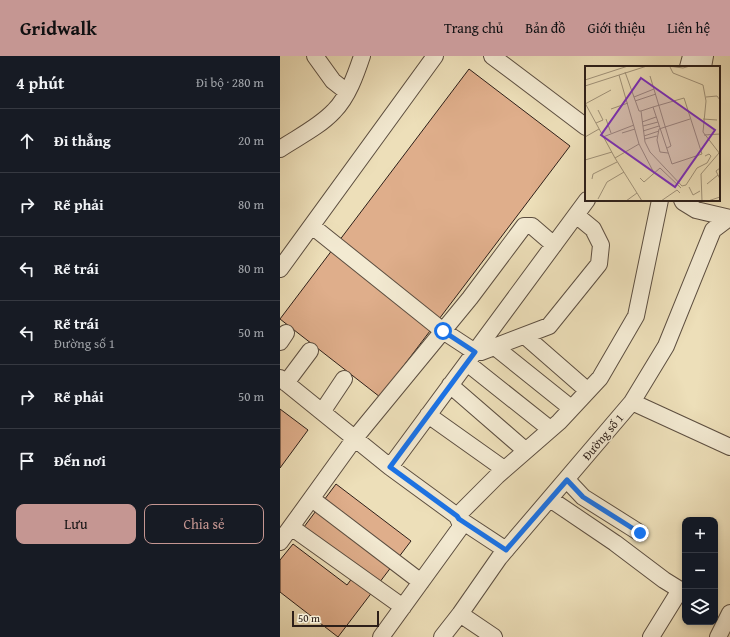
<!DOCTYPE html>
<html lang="vi">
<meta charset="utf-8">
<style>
body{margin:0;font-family:"Gentium Book Plus",serif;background:#242831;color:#f1f3f6}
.controls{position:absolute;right:12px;bottom:12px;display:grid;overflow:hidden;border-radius:8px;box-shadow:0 2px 6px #0003}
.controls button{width:36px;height:36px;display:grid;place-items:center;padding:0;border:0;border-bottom:1px solid #363941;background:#171b24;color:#f1f3f6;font:20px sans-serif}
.scale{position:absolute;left:12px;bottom:10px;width:87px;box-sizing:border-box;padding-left:4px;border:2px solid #2d1f19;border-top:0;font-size:11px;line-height:14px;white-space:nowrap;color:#2d1f19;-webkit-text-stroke:3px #f3ead2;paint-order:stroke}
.stop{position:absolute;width:12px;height:12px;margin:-9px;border:3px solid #1a73e8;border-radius:50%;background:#fff}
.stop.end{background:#1a73e8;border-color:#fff;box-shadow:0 1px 4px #0008}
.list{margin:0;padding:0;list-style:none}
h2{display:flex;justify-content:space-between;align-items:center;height:52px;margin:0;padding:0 16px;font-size:17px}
h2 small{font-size:13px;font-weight:400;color:#9ea1a6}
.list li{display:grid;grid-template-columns:26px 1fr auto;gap:12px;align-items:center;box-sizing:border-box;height:64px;padding:0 16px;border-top:1px solid #363941}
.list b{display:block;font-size:15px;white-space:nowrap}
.list p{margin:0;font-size:13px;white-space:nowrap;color:#9ea1a6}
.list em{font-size:13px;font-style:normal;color:#9ea1a6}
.actions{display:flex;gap:8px;padding:12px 16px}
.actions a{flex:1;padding:9px 0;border:1px solid #c59692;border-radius:8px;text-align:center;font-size:14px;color:#c59692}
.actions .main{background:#c59692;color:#111}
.icon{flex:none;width:22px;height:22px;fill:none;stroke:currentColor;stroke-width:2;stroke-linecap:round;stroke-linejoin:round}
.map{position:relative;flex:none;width:450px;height:581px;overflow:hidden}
header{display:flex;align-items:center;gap:24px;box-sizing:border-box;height:56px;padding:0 20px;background:#c59692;color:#111}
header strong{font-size:19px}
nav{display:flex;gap:22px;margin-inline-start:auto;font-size:14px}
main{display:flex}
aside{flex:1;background:#171b24}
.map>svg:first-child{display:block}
.building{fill:#dfae8b;stroke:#2d1f19}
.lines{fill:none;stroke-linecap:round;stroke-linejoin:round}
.minor-casing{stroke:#5d4f41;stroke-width:18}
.minor{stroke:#f3ead2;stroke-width:16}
.route{stroke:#1a73e8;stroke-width:5}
.labels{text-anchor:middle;stroke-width:3;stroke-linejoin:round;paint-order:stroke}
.street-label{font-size:12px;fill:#2d1f19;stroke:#f3ead2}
.inset-road{fill:none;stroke:#a09279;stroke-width:1}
.view{fill:#7b2cbf;fill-opacity:0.15;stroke:#7b2cbf;stroke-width:2}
.inset-edge{fill:none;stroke:#2d1f19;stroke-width:2}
</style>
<header>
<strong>Gridwalk</strong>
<nav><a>Trang chủ</a><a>Bản đồ</a><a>Giới thiệu</a><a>Liên hệ</a></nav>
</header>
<main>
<aside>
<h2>4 phút<small>Đi bộ · 280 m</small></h2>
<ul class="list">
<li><svg class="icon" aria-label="ahead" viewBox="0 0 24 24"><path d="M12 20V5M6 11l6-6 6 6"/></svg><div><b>Đi thẳng</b></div><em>20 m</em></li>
<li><svg class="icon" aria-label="right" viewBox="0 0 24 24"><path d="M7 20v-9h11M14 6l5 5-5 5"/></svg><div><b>Rẽ phải</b></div><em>80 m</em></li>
<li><svg class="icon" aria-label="left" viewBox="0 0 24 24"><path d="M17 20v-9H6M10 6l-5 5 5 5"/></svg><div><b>Rẽ trái</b></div><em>80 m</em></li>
<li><svg class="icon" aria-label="left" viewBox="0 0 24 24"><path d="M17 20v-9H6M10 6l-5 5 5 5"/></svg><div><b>Rẽ trái</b><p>Đường số 1</p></div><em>50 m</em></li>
<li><svg class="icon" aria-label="right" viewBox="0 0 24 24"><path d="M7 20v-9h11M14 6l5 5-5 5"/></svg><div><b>Rẽ phải</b></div><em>50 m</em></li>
<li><svg class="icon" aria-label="arrive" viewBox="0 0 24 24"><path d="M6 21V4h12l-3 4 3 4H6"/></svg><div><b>Đến nơi</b></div></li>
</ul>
<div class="actions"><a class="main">Lưu</a><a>Chia sẻ</a></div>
</aside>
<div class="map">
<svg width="450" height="581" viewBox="0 0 450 581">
<rect width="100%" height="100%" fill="#eddfb9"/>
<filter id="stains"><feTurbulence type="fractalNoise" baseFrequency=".005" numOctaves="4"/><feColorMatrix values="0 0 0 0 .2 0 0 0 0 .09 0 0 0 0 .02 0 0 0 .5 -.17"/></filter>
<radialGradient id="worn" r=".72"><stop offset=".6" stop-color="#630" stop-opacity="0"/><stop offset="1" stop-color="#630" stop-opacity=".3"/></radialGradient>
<path class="building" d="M189,13L290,90L100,341L0,263Z
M0,353L28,374L0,412Z
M56,428L131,485L58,581L0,536V504L13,488L67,529L73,521L18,479Z"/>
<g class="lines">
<g class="minor-casing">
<path id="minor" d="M35,0L53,25L67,36
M212,0L306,71
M408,11L411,0
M423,11L425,0
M0,93C18,81 39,71 54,55C68,41 76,18 82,0
M402,144L403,146L416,154L450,162
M32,170L163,275L195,296H201L269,270L319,208L321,189L313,173L296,159
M0,213L155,0
M245,280L308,335
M0,286L6,277
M215,291L291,352
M187,307L270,373
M0,322L110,411L177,460L180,467V472L101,581
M6,327L30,295
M170,329L245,394
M352,346L450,391
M42,356L64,323
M148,359L224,413
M110,411L307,144
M287,424L303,441L360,477
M32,443L141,526
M270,443L335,487L384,524L405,537
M177,460L217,420L279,366L320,322L356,260L380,144
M179,463L226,494
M11,471L123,551
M0,486L75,382L190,242L244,170H252L274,189
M180,558L214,581
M162,581L180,558L219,502L352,346L386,290L433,174L449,162
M371,581L400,534
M438,581L450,557"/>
</g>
<use href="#minor" class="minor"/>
</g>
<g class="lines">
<path class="route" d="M163,275L195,296L110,411L177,460L179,463L226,494L287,424L303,441L360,477"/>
</g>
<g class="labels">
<g class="street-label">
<text transform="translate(323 381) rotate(-50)" y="4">Đường số 1</text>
</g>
</g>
<g transform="translate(305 10)">
<rect width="135" height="135" fill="#eddfb9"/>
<path class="inset-road" d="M83,0L98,2L105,0M85,1L88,7L118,19L121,35L118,66L135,88M40,6L54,45H56L68,41L99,32L117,88L87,98L68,41M34,9L54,78L69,107M65,10L86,80L82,82M0,14L43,0M0,20L62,0M49,31L69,23M121,31L132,30L135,34M50,35L71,28M0,37L30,92L57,135M0,38L26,24M26,43L43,37M56,45L60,76L65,86L97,120L101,119L112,102L122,97L126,90L124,88L120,90M21,53L26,67M118,53L132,54M57,56L71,51M11,57L18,54L13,44M58,60L73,56M58,65L74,60M37,67L50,63M119,69L135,68M59,70L74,65M0,71L14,63M18,71L49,59M60,73L72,70M83,87L75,86L72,74L74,63L105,53M30,92L54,78M0,94L27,86M135,102L131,105L135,113M55,112L59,116L75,102L96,122M7,113L8,108L32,96M122,118L133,109M104,121L108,129L115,125M13,133L22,116L39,106M41,135L52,127M76,135L92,124L95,127M117,135L116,108L134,87M123,135L135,131"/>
<path class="view" d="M56,12L130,64L90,121L16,69Z"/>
<rect width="135" height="135" class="inset-edge"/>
</g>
<rect width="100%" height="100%" filter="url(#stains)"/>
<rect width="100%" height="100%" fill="url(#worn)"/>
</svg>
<div class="controls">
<button>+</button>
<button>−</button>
<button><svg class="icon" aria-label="layers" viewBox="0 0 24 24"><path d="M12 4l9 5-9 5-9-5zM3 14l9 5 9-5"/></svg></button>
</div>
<div class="scale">50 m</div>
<div class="stop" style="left:163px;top:275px"></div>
<div class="stop end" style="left:360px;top:477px"></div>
</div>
</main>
